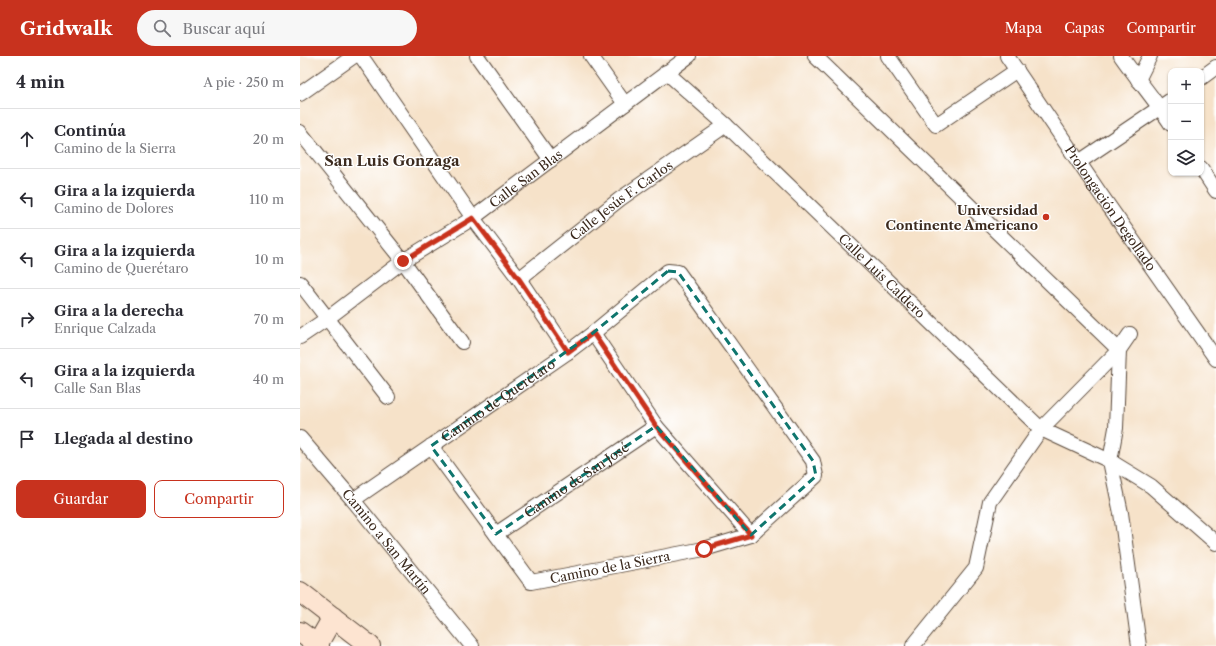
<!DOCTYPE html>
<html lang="es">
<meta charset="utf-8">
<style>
body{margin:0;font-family:"Libre Caslon Text",serif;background:#f7f7f7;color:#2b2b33}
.controls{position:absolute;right:12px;top:12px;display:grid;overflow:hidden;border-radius:8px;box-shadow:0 1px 3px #0004}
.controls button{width:36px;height:36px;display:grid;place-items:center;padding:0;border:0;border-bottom:1px solid #e1e1e2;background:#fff;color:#2b2b33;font:20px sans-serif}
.stop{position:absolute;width:12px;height:12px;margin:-9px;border:3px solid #c8321e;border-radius:50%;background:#fff}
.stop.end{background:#c8321e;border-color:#fff;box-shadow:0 1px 4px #0008}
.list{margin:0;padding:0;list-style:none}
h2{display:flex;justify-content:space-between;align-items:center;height:52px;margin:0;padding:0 16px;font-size:17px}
h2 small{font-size:13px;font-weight:400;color:#7c7c81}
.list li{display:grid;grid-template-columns:26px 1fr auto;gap:12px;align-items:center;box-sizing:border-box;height:60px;padding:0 16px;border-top:1px solid #e1e1e2}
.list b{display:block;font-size:15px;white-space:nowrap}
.list p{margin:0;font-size:13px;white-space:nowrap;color:#7c7c81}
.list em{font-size:13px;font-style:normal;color:#7c7c81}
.actions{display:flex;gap:8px;padding:12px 16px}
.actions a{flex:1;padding:9px 0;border:1px solid #c8321e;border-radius:8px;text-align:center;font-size:14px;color:#c8321e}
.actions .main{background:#c8321e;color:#fff}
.icon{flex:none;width:22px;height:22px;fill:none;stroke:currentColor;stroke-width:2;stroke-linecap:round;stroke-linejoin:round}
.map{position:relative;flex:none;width:916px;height:590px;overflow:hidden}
header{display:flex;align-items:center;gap:24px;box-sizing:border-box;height:56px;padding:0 20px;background:#c8321e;color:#fff}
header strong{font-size:19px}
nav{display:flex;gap:22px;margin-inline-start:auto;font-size:14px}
.search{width:280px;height:36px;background:#f7f7f7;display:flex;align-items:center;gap:10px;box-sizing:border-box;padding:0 14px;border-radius:22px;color:#7c7c81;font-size:15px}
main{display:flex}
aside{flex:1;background:#fff}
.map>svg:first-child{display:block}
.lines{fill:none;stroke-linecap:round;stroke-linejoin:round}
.street-casing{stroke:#574638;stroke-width:16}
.secondary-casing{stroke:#574638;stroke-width:22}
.street{stroke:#fff;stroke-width:14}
.secondary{stroke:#fde4d1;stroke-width:20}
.route{stroke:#c8321e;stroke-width:5}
.marked{fill:none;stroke:#0f766e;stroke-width:3;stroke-dasharray:8 5;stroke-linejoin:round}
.poi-dot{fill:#c8321e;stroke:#fff;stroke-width:1.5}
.labels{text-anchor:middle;stroke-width:3;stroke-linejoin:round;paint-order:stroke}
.street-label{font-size:13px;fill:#3b2a1e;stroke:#fff}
.poi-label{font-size:13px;font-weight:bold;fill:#3b2a1e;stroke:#fff;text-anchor:end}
.quarter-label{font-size:15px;font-weight:bold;fill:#3b2a1e;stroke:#fff}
</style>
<header>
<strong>Gridwalk</strong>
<div class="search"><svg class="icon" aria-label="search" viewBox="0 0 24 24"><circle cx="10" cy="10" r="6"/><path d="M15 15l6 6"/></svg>Buscar aquí</div>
<nav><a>Mapa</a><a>Capas</a><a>Compartir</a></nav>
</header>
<main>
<aside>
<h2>4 min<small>A pie · 250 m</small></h2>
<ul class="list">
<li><svg class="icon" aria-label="ahead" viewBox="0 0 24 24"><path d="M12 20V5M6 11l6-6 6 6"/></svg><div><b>Continúa</b><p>Camino de la Sierra</p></div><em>20 m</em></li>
<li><svg class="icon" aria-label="left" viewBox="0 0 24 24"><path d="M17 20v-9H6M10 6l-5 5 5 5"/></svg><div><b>Gira a la izquierda</b><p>Camino de Dolores</p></div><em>110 m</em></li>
<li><svg class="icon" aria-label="left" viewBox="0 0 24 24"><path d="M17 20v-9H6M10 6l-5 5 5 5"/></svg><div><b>Gira a la izquierda</b><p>Camino de Querétaro</p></div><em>10 m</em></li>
<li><svg class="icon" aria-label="right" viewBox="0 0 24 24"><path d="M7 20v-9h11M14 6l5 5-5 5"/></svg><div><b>Gira a la derecha</b><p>Enrique Calzada</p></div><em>70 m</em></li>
<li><svg class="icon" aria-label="left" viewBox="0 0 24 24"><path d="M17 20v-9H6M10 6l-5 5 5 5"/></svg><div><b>Gira a la izquierda</b><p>Calle San Blas</p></div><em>40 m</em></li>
<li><svg class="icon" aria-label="arrive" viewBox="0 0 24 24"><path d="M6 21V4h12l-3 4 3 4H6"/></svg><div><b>Llegada al destino</b></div></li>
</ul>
<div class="actions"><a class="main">Guardar</a><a>Compartir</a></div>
</aside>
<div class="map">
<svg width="916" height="590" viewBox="0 0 916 590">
<rect width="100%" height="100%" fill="#fff"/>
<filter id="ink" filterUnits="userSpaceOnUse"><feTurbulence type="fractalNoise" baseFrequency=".025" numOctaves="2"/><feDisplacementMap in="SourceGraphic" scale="8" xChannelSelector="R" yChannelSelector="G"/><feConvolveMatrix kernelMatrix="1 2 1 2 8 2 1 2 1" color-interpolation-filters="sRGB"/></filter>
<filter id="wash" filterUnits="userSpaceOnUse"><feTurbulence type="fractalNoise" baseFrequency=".012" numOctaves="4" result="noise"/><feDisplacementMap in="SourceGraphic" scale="16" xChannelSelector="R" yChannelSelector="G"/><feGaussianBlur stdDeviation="0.9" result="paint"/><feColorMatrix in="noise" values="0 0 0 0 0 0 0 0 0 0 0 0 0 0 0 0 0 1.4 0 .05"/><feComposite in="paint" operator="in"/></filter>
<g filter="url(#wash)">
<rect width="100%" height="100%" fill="#f6e2c9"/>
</g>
<g filter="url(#ink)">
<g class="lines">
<g class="street-casing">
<g id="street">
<path d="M61,0L173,162L219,223L268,296"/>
<path d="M177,0L251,104"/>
<path d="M291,0L325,48"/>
<path d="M515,0L819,294L741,373L690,446L676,512L613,590"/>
<path d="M588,0L636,69L717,14"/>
<path id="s1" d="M707,0L799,136L916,303"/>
<path d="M821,0C837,23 855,44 871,68"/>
<path id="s2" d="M366,16L426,69L741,373L810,405L851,430L916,487"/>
<path d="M901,22L916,11"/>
<path d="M838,24L850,0"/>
<path d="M0,38L54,0"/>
<path d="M0,76L103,205L162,286"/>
<path d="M779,106L871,44"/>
<path d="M901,112L916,135"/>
<path id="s3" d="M219,223L320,143L426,69"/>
<path d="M0,227L88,341"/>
<path d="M293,277L356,370L451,479"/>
<path d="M830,278L819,294L816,372L810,405L821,457L839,590"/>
<path id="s4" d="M0,281L28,262L103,205L173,162L389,0"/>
<path id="s5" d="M0,382L53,444L172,590"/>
<path id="s6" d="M53,444L268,296L293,277L368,215L378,216L513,405L516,420L451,479L404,493L231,526L131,390"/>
<path id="s7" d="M196,478L356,370"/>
</g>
</g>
<g class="secondary-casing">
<path id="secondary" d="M0,536L70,590
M0,576L19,590
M17,589L33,561"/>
</g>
<use href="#street" class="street"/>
<use href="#secondary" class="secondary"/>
</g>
</g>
<g class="lines" filter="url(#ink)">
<path class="route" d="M103,205L173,162L219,223L268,296L293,277L356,370L451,479L404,493"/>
</g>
<path class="marked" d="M368,215L378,216L513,405L516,420L451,479L356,370L196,478L131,390L293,277Z"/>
<circle class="poi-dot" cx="746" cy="161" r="4"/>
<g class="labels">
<g class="street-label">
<text dy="5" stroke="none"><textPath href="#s4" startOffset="276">Calle San Blas</textPath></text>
<text dy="5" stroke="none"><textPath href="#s3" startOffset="129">Calle Jesús F. Carlos</textPath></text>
<text dy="5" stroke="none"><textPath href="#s1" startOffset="184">Prolongación Degollado</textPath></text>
<text dy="5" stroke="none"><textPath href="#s2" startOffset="297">Calle Luis Caldero</textPath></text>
<text dy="5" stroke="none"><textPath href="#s6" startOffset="176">Camino de Querétaro</textPath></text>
<text dy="5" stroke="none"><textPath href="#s7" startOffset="97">Camino de San José</textPath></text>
<text dy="5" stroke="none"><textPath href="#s5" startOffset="135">Camino a San Martín</textPath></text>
<text transform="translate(310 511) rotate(-11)" y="5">Camino de la Sierra</text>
</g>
<g class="poi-label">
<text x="738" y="159">Universidad<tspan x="738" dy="15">Continente Americano</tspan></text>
</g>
<g class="quarter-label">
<text x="92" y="110">San Luis Gonzaga</text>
</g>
</g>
</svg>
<div class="controls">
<button>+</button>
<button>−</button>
<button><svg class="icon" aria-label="layers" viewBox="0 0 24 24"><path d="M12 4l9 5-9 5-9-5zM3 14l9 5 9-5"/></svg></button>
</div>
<div class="stop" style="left:404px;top:493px"></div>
<div class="stop end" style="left:103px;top:205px"></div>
</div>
</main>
